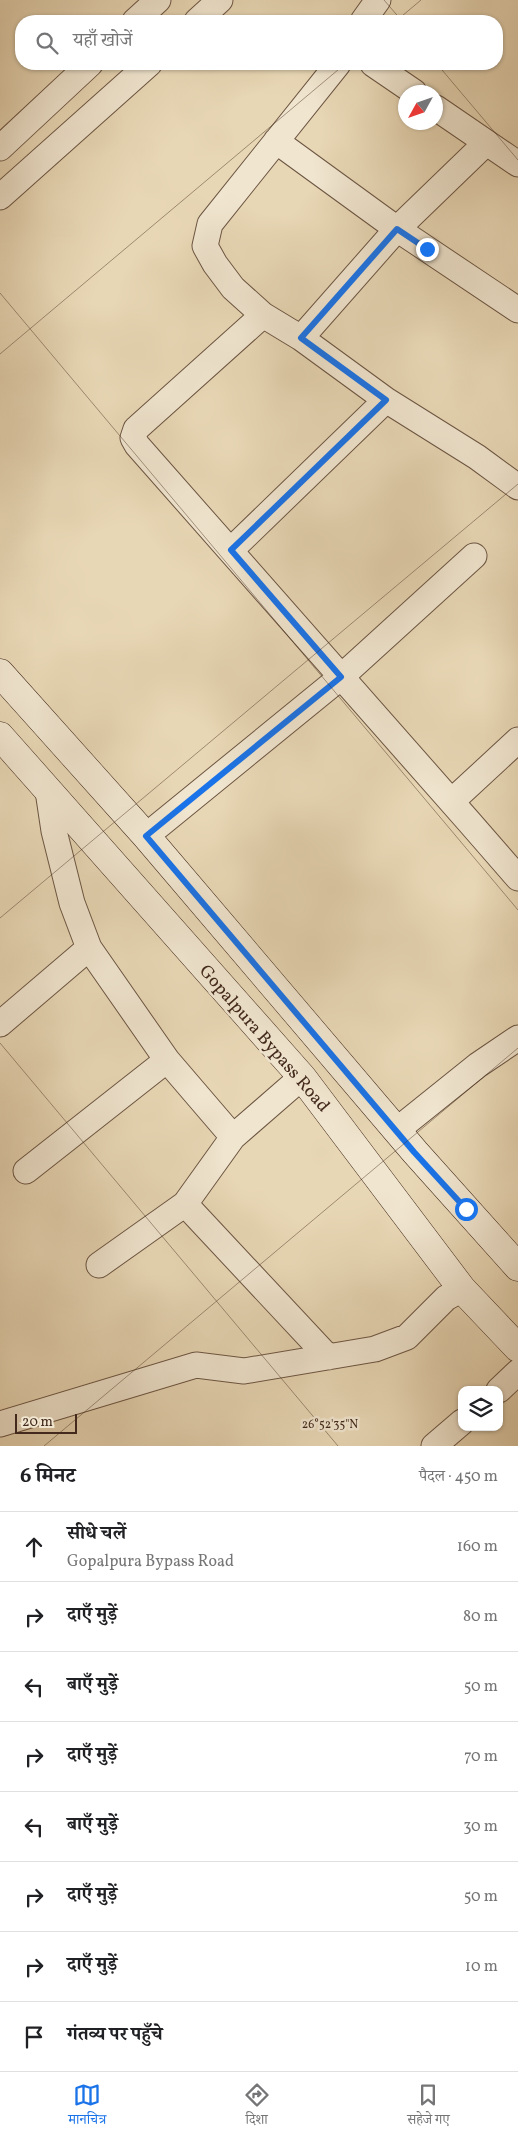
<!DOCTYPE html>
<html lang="hi">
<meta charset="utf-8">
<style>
body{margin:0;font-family:Vollkorn,"Noto Serif Devanagari",serif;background:#f6f6f6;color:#202124}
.controls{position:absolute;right:15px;bottom:15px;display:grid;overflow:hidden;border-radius:10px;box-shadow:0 1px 4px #0004}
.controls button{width:45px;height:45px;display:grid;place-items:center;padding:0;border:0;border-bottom:1px solid #e0e0e0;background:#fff;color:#202124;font:25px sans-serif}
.compass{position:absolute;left:398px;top:85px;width:45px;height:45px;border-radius:50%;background:#fff;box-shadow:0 1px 4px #0004;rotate:230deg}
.scale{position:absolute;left:15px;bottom:12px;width:62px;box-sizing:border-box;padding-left:5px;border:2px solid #432a1d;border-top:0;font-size:14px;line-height:18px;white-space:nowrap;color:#432a1d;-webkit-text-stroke:4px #f0e5cf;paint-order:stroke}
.stop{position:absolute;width:15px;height:15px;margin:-11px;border:4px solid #1a73e8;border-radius:50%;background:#fff}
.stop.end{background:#1a73e8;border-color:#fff;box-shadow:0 1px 5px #0008}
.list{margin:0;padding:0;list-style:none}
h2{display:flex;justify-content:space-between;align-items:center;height:65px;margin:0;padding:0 20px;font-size:21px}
h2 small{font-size:16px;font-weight:400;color:#757577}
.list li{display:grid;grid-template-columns:32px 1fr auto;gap:15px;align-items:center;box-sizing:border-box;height:70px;padding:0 20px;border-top:1px solid #e0e0e0}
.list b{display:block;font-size:19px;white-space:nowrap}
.list p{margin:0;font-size:16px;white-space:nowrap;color:#757577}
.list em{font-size:16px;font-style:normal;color:#757577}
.icon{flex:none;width:28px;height:28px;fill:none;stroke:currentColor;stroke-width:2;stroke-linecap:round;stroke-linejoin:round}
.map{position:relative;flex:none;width:518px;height:1446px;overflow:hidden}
.search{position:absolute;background:#fff;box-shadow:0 1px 4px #0004;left:15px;right:15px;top:15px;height:55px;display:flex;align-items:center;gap:12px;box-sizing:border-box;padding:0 18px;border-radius:20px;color:#757577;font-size:19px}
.sheet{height:625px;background:#fff}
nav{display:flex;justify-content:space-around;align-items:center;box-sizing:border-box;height:70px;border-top:1px solid #e0e0e0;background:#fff;font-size:14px;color:#757577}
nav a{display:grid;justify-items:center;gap:2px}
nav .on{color:#1a73e8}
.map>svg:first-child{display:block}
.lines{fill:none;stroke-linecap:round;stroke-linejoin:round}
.street-casing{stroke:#6c5543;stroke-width:27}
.secondary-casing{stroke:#432a1d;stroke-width:29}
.street{stroke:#f0e5cf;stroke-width:25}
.secondary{stroke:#f0e5cf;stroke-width:28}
.route{stroke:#1a73e8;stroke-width:6}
.ticks{fill:none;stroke:#432a1d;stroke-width:1;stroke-opacity:0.45}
.labels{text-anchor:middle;stroke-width:5;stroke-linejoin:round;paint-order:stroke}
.street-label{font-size:18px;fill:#432a1d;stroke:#f0e5cf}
.ticks-label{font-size:12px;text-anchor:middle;fill:#432a1d;stroke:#f0e5cf;stroke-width:5;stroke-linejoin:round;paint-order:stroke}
</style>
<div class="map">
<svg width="518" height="1446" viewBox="0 0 518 1446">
<rect width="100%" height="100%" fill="#e8d7b5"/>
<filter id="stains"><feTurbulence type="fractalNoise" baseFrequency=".004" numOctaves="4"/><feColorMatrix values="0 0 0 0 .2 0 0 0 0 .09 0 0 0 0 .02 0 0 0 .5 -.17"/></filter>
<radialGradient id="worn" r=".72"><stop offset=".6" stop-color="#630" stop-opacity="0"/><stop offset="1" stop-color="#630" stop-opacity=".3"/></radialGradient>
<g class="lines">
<g class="street-casing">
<path id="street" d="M135,21L158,0
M197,21L220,0
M363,21L378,0
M338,64L210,224L205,246L215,264L233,288L263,315L301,338L386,400L477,457L518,487
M373,64L414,92
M436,108L518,164
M276,141L397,229L518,310
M0,148L90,64
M0,197L149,64
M263,315L136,429L133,438L137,445C265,589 392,733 518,878
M301,338L397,229L486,143
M231,550L386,400
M48,791L54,831L72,903L89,948L167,1060L233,1137
M452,801L518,740
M146,836L341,677L474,556
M0,1024L89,948
M302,1077L233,1137L185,1204L328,1357
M397,1130L478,1065L518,1038
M26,1171L167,1060
M99,1265L185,1204
M499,1390L518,1372
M0,1424L196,1365L244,1371L375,1349L407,1337L446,1298L462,1289
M434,1446L462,1422"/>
</g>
<g class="secondary-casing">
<path id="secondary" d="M0,673L146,836L415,1152L518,1267
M0,736L302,1077L462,1289L518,1348"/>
</g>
<use href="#street" class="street"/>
<use href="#secondary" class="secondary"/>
</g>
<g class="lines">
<path class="route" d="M427,249L397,229L301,338L386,400L231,550L341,677L146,836L414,1152L466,1209"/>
</g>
<path class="ticks" d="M384,0L402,21M396,21L421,0M437,64L518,160M0,293L518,910M0,354L345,64M0,918L518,484M0,1043L338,1446M44,1446L518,1048"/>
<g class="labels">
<g class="street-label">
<text transform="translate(265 1038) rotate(49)" y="6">Gopalpura Bypass Road</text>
</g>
</g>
<g class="ticks-label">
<text x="330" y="1428">26°52'35"N</text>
</g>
<rect width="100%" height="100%" filter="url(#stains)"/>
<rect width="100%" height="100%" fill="url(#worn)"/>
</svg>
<div class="controls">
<button><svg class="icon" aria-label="layers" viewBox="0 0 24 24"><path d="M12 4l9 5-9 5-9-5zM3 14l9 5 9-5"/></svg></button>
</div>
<svg class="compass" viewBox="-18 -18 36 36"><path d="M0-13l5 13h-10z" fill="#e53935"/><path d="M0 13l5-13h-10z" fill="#757577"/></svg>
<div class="scale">20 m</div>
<div class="stop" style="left:466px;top:1209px"></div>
<div class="stop end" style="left:427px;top:249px"></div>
<div class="search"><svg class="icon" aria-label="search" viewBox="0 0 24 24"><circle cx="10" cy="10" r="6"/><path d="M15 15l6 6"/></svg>यहाँ खोजें</div>
</div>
<section class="sheet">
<h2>6 मिनट<small>पैदल · 450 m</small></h2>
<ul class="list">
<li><svg class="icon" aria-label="ahead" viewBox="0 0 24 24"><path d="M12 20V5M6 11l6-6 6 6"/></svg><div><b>सीधे चलें</b><p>Gopalpura Bypass Road</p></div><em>160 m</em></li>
<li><svg class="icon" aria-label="right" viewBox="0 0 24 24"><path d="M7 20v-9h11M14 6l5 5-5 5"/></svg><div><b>दाएँ मुड़ें</b></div><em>80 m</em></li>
<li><svg class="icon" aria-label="left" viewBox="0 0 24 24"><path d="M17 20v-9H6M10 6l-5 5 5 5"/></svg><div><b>बाएँ मुड़ें</b></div><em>50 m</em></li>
<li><svg class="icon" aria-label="right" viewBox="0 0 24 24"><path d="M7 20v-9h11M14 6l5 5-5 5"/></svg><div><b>दाएँ मुड़ें</b></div><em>70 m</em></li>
<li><svg class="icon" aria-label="left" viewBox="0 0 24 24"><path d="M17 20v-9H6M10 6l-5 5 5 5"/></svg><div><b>बाएँ मुड़ें</b></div><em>30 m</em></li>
<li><svg class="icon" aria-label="right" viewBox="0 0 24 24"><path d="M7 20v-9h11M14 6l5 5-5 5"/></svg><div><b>दाएँ मुड़ें</b></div><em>50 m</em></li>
<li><svg class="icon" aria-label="right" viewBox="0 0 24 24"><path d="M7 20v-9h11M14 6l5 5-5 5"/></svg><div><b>दाएँ मुड़ें</b></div><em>10 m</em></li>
<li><svg class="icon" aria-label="arrive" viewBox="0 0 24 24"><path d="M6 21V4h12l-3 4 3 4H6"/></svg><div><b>गंतव्य पर पहुँचे</b></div></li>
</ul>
</section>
<nav>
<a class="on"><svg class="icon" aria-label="map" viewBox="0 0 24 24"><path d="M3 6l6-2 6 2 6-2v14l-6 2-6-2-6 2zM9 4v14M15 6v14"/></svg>मानचित्र</a>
<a><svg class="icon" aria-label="directions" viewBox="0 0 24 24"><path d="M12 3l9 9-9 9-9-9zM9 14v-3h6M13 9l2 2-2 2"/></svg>दिशा</a>
<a><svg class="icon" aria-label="saved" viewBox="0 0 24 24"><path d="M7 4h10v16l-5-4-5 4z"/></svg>सहेजे गए</a>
</nav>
